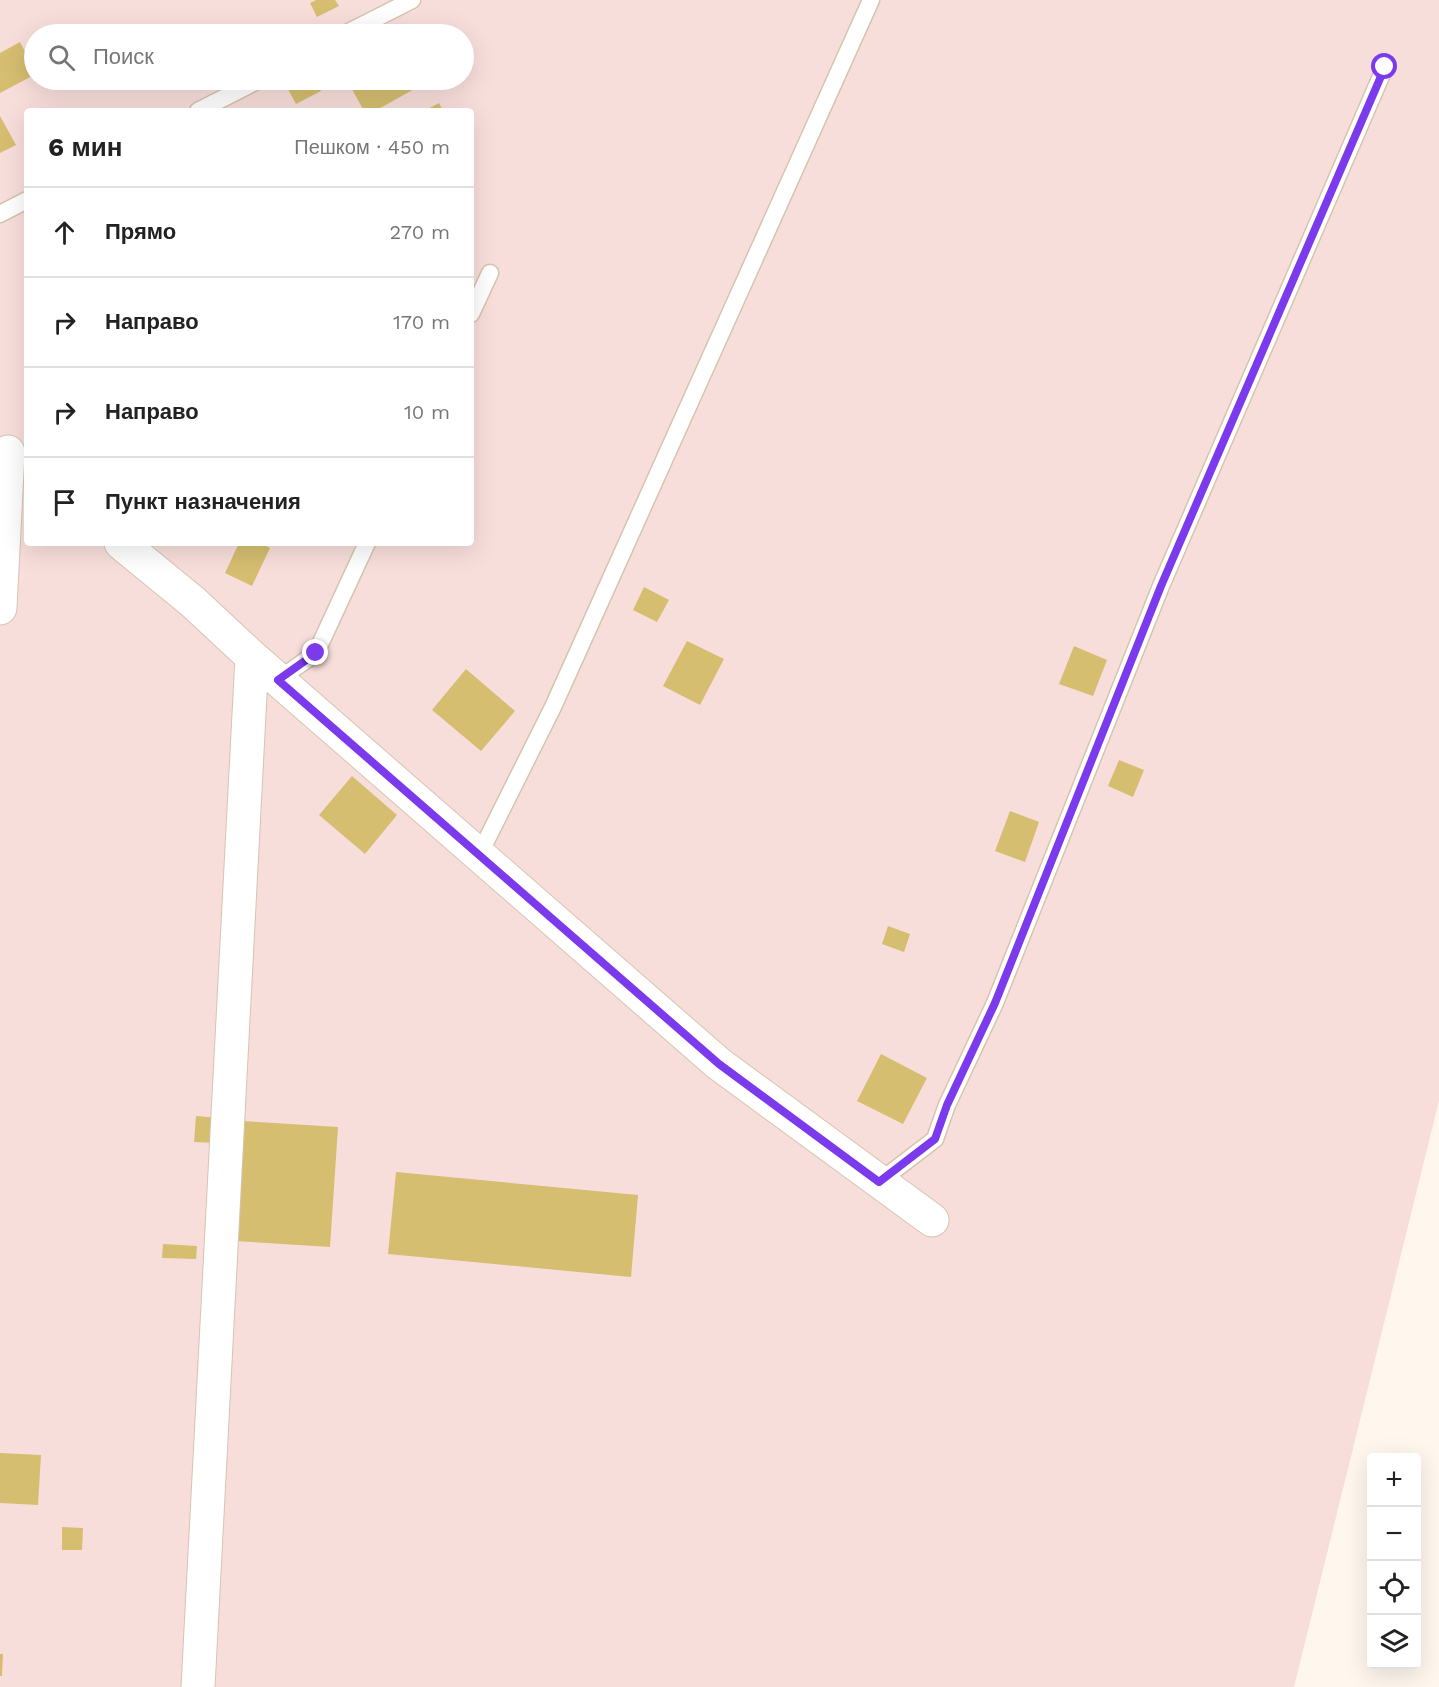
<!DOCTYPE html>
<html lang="ru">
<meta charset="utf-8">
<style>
body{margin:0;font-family:"Work Sans",sans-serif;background:#f2f2f2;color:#222}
.controls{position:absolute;right:18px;bottom:18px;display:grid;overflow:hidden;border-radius:6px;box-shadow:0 6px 24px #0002}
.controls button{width:54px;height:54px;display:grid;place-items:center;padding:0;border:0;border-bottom:2px solid #e0e0e0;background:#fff;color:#222;font:30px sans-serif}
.stop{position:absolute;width:18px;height:18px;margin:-14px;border:4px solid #7c3aed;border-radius:50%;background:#fff}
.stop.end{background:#7c3aed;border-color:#fff;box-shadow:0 2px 6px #0008}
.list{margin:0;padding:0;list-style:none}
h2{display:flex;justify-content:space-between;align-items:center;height:78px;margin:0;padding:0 24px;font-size:26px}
h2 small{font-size:20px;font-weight:400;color:#767676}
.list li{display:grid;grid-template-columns:39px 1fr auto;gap:18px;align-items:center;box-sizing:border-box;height:90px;padding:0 24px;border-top:2px solid #e0e0e0}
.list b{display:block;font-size:22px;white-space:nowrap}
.list em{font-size:20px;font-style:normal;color:#767676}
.icon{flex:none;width:33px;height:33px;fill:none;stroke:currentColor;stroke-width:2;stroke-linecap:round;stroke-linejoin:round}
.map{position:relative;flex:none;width:1439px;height:1687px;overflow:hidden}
.search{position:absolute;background:#fff;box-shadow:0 6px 24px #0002;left:24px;top:24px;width:450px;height:66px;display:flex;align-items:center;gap:15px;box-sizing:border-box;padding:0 21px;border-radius:33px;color:#767676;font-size:22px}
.panel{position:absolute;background:#fff;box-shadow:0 6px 24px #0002;left:24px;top:108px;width:450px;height:438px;border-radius:6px}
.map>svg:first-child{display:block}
.green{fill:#f8dedb;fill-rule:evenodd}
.building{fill:#d5be70}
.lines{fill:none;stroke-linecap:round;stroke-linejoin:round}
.service-casing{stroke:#d7c4ad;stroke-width:19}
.minor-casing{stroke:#d7c4ad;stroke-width:35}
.service{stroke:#fff;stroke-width:16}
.minor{stroke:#fff;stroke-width:33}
.route{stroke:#7c3aed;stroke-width:8}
</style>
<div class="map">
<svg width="1439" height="1687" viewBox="0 0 1439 1687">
<rect width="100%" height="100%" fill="#fff7ee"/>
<path class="green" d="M0,0H1439V1101L1294,1687H0ZM34,34H464V80H34ZM27,111H471V543H27Z"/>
<path class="building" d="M316,0H335L339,6L317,17L310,3Z
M20,42L34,69V75L0,93V53Z
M283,80H315L321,91L296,104Z
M347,80H423L425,83L375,111H364Z
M439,103L443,111H424Z
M0,116L16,145L0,153Z
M239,543H260L270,548L252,586L225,573Z
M644,587L669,600L657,622L633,610Z
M687,641L724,659L700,705L663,686Z
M1074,646L1107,660L1093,696L1059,684Z
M466,669L515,711L481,751L432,710Z
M1119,760L1144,770L1133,797L1108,786Z
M352,776L397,815L365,854L319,815Z
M1010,811L1039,822L1025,862L995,851Z
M888,926L910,934L904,952L882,944Z
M881,1054L927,1078L903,1124L857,1101Z
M196,1116L219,1118L217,1143L194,1142Z
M243,1121L338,1127L330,1247L235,1241Z
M396,1172L638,1195L631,1277L388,1254Z
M163,1244L197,1246L196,1259L162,1258Z
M0,1453L41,1455L38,1505L0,1503Z
M62,1527L83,1528L82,1550H62Z
M0,1654H3L2,1676H0Z"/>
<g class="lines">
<g class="service-casing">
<path id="service" d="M345,34L412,0
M198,111L259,80
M0,214L27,200
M471,314L490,273
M278,680L316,653L367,543
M479,855L553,707L871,0
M879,1182L935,1139L947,1105L995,1003L1161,586L1385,67"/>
</g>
<g class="minor-casing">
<path id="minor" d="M121,543L193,602L252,657L719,1064L932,1220
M0,608L8,452
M198,1687L252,657"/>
</g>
<use href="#service" class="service"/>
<use href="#minor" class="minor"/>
</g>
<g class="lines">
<path class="route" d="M316,653L278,680L719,1064L879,1182L935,1139L947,1105L995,1003L1161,586L1385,67"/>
</g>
</svg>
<div class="controls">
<button>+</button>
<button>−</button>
<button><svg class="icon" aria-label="locate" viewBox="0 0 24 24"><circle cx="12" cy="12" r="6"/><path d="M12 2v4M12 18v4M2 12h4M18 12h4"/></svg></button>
<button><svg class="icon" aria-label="layers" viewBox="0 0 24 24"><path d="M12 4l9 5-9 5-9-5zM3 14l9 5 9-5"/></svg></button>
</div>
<div class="stop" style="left:1385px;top:67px"></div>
<div class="stop end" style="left:316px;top:653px"></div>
<div class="search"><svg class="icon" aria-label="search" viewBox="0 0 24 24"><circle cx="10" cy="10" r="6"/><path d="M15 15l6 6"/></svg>Поиск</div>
<section class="panel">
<h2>6 мин<small>Пешком · 450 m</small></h2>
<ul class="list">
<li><svg class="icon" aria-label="ahead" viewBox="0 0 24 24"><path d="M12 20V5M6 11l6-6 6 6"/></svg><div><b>Прямо</b></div><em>270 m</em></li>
<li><svg class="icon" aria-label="right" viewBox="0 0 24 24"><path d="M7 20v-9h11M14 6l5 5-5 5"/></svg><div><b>Направо</b></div><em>170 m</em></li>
<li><svg class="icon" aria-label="right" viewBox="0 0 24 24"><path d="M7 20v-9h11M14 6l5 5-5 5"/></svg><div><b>Направо</b></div><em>10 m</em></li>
<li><svg class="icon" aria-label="arrive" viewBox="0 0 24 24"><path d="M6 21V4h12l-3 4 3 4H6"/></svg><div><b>Пункт назначения</b></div></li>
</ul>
</section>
</div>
